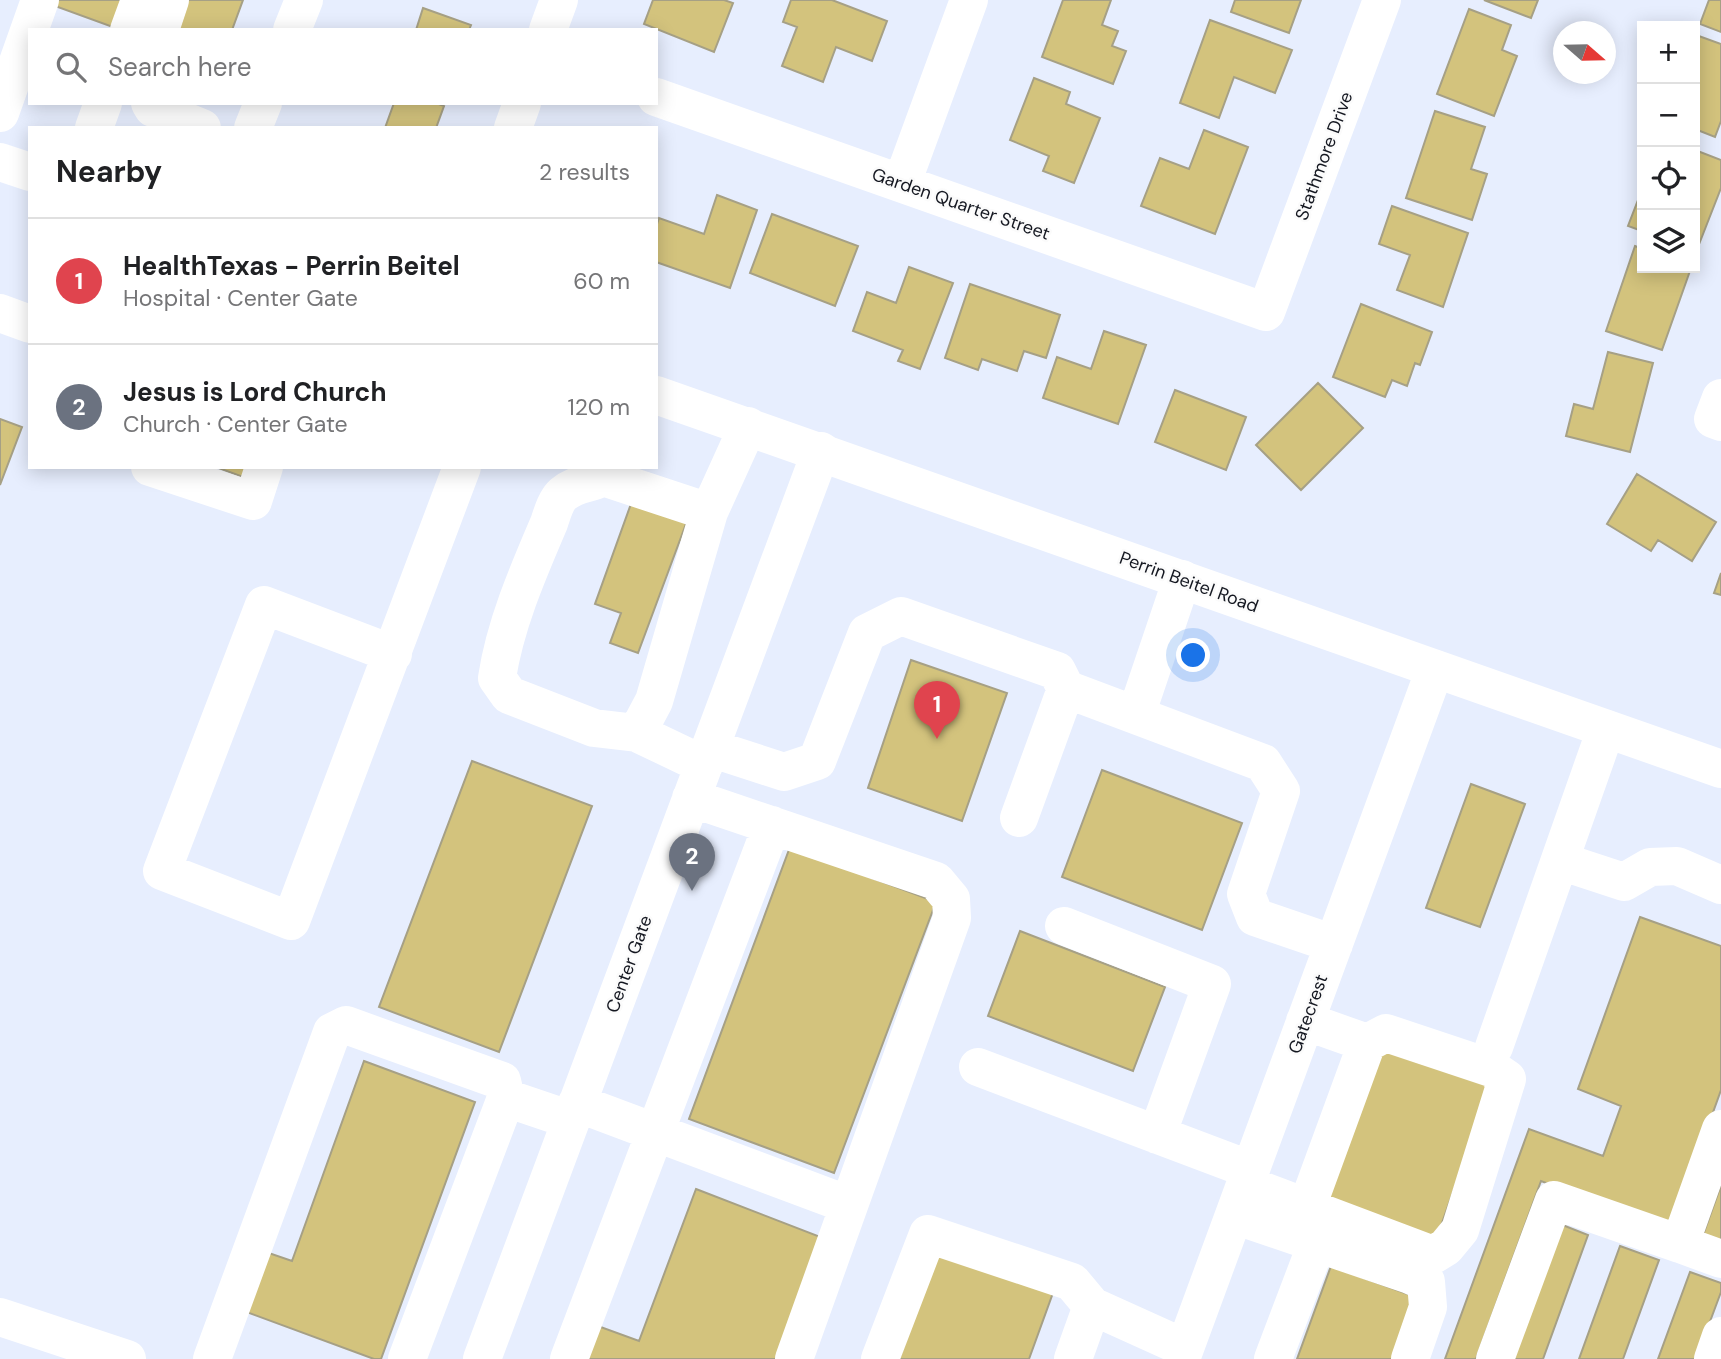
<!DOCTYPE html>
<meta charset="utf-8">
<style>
body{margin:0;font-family:"DM Sans",sans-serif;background:#f6f6f6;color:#202124}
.controls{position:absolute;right:21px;top:21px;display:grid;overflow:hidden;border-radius:0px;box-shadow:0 4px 18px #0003}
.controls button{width:63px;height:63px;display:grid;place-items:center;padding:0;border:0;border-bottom:2px solid #e0e0e0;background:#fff;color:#202124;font:35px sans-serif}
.compass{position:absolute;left:1553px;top:21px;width:63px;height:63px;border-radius:50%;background:#fff;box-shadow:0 4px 18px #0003;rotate:110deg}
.you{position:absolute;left:1194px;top:656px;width:24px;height:24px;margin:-18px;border:5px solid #fff;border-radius:50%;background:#1a73e8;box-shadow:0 0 0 10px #1a73e833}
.badge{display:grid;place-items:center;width:46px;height:46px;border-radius:50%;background:#ea580c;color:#fff;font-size:23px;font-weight:700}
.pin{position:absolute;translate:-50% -58px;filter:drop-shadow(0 2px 4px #0008)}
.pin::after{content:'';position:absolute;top:37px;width:24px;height:21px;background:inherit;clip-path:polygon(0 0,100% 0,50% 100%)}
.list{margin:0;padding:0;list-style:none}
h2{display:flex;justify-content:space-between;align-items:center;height:91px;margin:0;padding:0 28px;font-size:30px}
h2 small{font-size:23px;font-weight:400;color:#757577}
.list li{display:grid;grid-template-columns:46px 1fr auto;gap:21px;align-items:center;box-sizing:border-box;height:126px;padding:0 28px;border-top:2px solid #e0e0e0}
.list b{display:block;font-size:26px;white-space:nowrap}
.list p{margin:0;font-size:23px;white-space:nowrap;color:#757577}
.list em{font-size:23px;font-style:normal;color:#757577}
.icon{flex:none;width:38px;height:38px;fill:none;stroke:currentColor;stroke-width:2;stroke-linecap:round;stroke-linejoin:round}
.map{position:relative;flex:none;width:1721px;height:1359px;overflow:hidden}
.search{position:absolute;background:#fff;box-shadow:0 4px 18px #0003;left:28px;top:28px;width:630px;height:77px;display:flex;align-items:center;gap:18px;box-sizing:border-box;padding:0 24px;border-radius:0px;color:#757577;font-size:26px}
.panel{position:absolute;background:#fff;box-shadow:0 4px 18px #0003;left:28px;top:126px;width:630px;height:343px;border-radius:0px}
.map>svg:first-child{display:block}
.building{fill:#d3c37d;stroke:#a6a085;stroke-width:2}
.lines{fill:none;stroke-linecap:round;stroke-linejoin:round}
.minor{stroke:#fff;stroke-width:38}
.major{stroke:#fff;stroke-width:38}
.labels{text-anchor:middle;stroke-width:5;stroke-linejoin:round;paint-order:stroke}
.street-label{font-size:18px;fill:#141720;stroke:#fbfbfb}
</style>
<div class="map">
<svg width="1721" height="1359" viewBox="0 0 1721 1359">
<rect width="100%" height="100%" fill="#e7eefe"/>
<path class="building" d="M45,0H134L121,30L44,2Z
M186,0H243L232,30H175Z
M653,0H724L733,3L714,52L644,24Z
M791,0H832L887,21L872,61L836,47L823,82L782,66L797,27L783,22Z
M1063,0H1111L1102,25L1118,31L1112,46L1126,51L1113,84L1042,57Z
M1235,0H1301L1289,33L1231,12Z
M1484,0H1538L1531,18Z
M1709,0H1721V32L1700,24Z
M423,8L471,25L469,30H416Z
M1469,9L1511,25L1502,50L1517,56L1494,116L1437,94Z
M1210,20L1292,50L1275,93L1234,77L1219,118L1180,103Z
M1696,35L1721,44V121L1715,137L1695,129Z
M1034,78L1070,92L1066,104L1100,118L1074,183L1043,171L1049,156L1010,140Z
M394,103H436L444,106L436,128H385Z
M1435,111L1485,127L1471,169L1487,174L1472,220L1406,198Z
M1204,130L1248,147L1215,234L1141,206L1160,158L1189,169Z
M1695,150L1721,160V188L1696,252Z
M717,195L757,210L730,288L656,262V227L659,218L704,234Z
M1640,195L1642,196V231L1628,226Z
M1392,206L1468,233L1443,307L1397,290L1410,255L1379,244Z
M772,214L858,246L835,306L750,273Z
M1635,246L1642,249V268H1691L1662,350L1606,331Z
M909,267L953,283L920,369L898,361L903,350L853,331L867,292L896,303Z
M970,284L1060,315L1046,358L1024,351L1017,371L982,359L978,370L945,358Z
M1361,304L1432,332L1420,365L1415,363L1407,386L1392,380L1385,397L1333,377Z
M1104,331L1146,345L1118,424L1043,398L1057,357L1091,369Z
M1608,352L1653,363L1630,452L1566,436L1574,404L1593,409Z
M1318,383L1363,428L1301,490L1256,445Z
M1175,390L1246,417L1226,470L1155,442Z
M0,419L22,427L0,485Z
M216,467H247L243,477Z
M1637,474L1716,522L1692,561L1658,540L1651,551L1607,524Z
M632,501L687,521L638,653L610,643L621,613L595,604Z
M1721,573V595L1714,593Z
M911,660L1007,693L962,821L868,788Z
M472,761L592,806L499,1052L379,1007Z
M1102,770L1242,823L1202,930L1062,877Z
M1471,784L1525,804L1480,927L1426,908Z
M790,847L936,902L834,1173L689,1119Z
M1640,917L1721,946V1090L1671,1229L1541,1181L1476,1359H1445L1529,1129L1603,1156L1621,1106L1578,1089Z
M1020,931L1165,987L1133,1071L988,1016Z
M1383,1041L1493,1081L1434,1245L1323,1204Z
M364,1061L475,1102L381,1359H374L241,1310L263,1251L292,1261Z
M1721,1185V1244L1702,1238Z
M696,1189L823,1238L777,1359H585L598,1326L639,1341Z
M1560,1224L1588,1235L1543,1359H1511Z
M1620,1246L1659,1260L1623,1359H1579Z
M940,1248L1054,1290L1029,1359H899Z
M1331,1266L1416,1297L1393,1359H1297Z
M1690,1272L1721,1283V1292L1696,1359H1658Z"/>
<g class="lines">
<path class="minor" d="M129,30L140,0
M160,30L170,0
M292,30L304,0
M548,30L559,0
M656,97L1266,312L1382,0
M150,103L153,108L202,128
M0,113L40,0
M94,128L103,103
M253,128L263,103
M513,128L522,103
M902,183L969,0
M0,313L30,324
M1721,398L1713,419L1721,422
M150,467L253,501L264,467
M615,467C598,487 581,479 563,494C556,500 552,514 549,523C528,572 505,625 497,678L509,695L594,728L637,733L654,701L709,512L748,426
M606,478L709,512
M393,654L264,605L162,871L291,921L462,467
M1066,689L1263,763L1281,791L1246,894L1255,917L1334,944
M1136,715L1182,579
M637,733L704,765
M710,748L784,772L817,761L867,633L901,616L1057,671L1066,689L1019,818
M691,798L936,881L951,899L952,918L794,1359
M1560,861L1624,882L1650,867L1677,866L1721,885
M1064,926L1212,984L1157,1135
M1305,1021L1367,1043
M1494,1047L1606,729
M978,1067L1251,1170
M577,1103L849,1205
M1245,1184L1433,1255L1446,1247L1460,1230L1507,1079L1491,1068L1386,1033L1367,1043L1307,1207
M1234,1215L1410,1275L1426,1282L1428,1307L1410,1359
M1680,1244L1721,1259
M1092,1306L1185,1348
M0,1317L127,1359
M212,1359L332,1032L346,1025L502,1081L506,1098L571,1120
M407,1359L506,1098
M482,1359L821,451
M569,1359L772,825
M880,1359L928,1234L1072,1282L1092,1306L1073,1359
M1181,1359L1435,669
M1273,1359L1317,1243
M1495,1359L1554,1200L1680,1244L1721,1129
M1713,1359L1721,1336"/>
<path class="major" d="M0,162L30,172
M656,395L1721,769"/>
</g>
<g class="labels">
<g class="street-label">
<text transform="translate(1324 156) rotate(-70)" y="6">Stathmore Drive</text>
<text transform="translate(961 204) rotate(19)" y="6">Garden Quarter Street</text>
<text transform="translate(1189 582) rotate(20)" y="6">Perrin Beitel Road</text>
<text transform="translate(629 964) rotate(-70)" y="6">Center Gate</text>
<text transform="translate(1308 1014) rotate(-70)" y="6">Gatecrest</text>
</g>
</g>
</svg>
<div class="controls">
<button>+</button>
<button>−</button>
<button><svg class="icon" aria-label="locate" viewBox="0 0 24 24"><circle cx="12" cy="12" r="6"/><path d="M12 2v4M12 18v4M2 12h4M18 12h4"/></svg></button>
<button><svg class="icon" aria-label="layers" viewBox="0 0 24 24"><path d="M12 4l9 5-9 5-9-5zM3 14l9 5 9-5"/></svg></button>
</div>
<svg class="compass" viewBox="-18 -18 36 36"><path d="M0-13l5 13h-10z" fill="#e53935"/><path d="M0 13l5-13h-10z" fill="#757577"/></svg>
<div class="you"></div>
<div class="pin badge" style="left:937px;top:739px;background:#e0444e">1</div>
<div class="pin badge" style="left:692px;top:891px;background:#6b7280">2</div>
<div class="search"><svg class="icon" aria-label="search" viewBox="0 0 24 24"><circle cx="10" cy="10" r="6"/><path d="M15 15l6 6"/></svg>Search here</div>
<section class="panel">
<h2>Nearby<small>2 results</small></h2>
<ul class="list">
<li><span class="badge" style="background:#e0444e">1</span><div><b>HealthTexas - Perrin Beitel</b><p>Hospital · Center Gate</p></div><em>60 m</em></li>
<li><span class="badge" style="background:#6b7280">2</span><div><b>Jesus is Lord Church</b><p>Church · Center Gate</p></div><em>120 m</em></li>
</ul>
</section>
</div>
